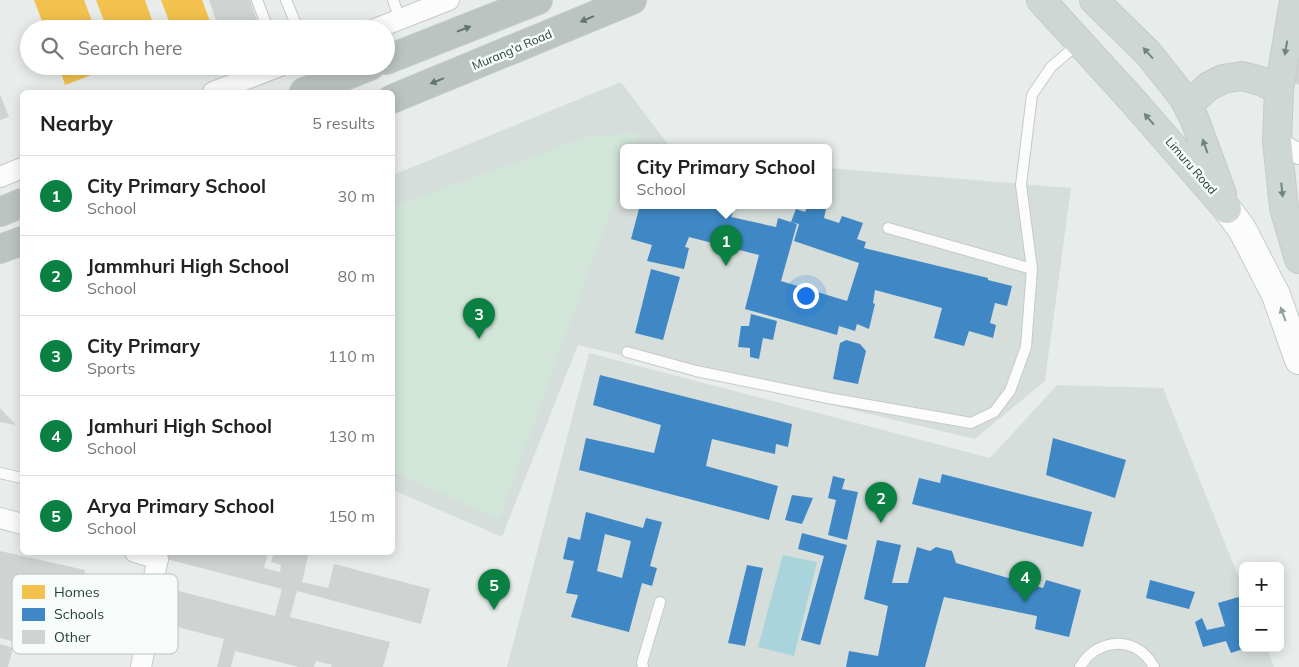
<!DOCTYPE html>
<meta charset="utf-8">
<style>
body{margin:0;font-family:Mulish,sans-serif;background:#f2f2f2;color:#222}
.controls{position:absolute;right:15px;bottom:15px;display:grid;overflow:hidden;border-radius:8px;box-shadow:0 2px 12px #0003}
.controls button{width:45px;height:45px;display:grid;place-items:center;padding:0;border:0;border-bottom:1px solid #e0e0e0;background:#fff;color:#222;font:25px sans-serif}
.you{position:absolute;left:805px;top:295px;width:18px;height:18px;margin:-12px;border:4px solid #fff;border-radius:50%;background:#1a73e8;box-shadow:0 0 0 8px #1a73e833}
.badge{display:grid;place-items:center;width:32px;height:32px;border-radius:50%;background:#0b8043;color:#fff;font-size:16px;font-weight:700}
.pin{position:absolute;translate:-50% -41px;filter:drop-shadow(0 1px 2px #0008)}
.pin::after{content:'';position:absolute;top:26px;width:18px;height:15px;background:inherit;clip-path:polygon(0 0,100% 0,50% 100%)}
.popup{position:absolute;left:620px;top:144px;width:212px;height:65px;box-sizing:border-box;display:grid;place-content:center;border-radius:8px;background:#fff;filter:drop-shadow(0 1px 4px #0005);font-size:16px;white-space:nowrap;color:#767676}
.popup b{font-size:19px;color:#222}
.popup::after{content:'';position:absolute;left:50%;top:100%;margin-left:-10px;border:10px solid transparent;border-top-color:#fff}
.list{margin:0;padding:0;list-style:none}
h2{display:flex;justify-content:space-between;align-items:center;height:65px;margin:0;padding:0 20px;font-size:21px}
h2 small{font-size:16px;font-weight:400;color:#767676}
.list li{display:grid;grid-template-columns:32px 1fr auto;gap:15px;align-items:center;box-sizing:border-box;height:80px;padding:0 20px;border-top:1px solid #e0e0e0}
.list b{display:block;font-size:19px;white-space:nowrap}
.list p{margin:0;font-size:16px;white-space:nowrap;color:#767676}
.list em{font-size:16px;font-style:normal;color:#767676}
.icon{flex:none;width:28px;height:28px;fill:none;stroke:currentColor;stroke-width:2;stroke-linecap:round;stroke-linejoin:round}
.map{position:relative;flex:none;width:1299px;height:667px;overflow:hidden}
.search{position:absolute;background:#fff;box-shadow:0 2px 12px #0003;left:20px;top:20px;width:375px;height:55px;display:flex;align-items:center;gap:12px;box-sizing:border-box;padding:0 18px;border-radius:28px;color:#767676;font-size:19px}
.panel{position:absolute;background:#fff;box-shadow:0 2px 12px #0003;left:20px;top:90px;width:375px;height:465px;border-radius:8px}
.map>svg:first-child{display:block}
.built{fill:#d6dedb}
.green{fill:#d1e6d8}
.water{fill:#a9d4db}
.homes{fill:#f2c14e}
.schools{fill:#3f88c5;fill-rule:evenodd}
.building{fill:#cfd4d2}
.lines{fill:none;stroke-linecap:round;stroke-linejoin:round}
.lane-casing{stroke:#c5cac8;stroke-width:12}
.street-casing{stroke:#c5cac8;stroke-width:22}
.secondary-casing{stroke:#c3cbc8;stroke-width:30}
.primary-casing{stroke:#c3ccc9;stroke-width:30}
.highway-casing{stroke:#c3ccc9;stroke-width:30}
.lane{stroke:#fcfcfc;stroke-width:10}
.street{stroke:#fcfcfc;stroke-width:20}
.secondary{stroke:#fcfcfc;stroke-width:28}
.primary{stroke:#cfd7d5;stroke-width:28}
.highway{stroke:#bcc4c2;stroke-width:28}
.oneway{fill:#617670}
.oneway2{fill:#718580}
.oneway3{fill:#909f9b}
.labels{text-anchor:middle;stroke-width:5;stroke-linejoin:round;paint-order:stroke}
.street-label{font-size:12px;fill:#24423a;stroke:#f7fbf9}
.key{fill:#f7fbf9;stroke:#b8c4c0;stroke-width:1}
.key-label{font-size:14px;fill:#24423a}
</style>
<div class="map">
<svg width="1299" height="667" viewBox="0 0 1299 667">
<rect width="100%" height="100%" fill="#e8edeb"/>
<path class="built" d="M621,82L670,147H624V205H828L829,168L1071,188L1045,381L975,439L578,345L502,537L393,490V175Z
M589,353L990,458L1057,385L1163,388L1243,588V648H1267L1274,667H507Z"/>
<path class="green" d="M639,133L634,147H624L623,177L499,519L393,472V206L587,137Z"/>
<path class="water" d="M783,555L817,562L794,656L758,647Z"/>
<path class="homes" d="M34,0H84L95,29H45Z
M96,0H145L155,29H107Z
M161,0H202L211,24L198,29H172Z
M59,66H109L110,68L65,85Z"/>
<path class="schools" d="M640,205H699L733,213L731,217L776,227L778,218L797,224L781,281L847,301L859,263L794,241L799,224L791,222L796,209L805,212L808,205H813L826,209L824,218L839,223L842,216L863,223L857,239L866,242L864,248L988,278V280L1012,286L1007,306L995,303L990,323L996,325L993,338L969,331L964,346L934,338L942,308L875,290L873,303L875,304L869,329L857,324L855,331L839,326L837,335L745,309L759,255L689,237L685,247L689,248L684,269L647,261L652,245L631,239Z
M651,269L680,277L663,340L635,333Z
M751,314L777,321L773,340L763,338L759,359L750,357V348L738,347L741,326H749Z
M846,340L860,344L866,351L858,384L833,379L840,343Z
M600,375L792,424L788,447L776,444L775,454L712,439L706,466L778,486L769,520L579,470L586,438L654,453L661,425L593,405Z
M1053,438L1126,460L1115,498L1046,475Z
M942,474L1092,512L1083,547L912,504L919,478L940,483Z
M833,476L845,479L842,489L858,492L847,540L828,535L836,500L828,498Z
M792,495L813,498L802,524L785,520Z
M586,512L643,528L646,518L662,522L650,566L657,568L652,586L642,583L629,632L571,617L578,595L566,593L574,561L563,559L568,537L580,540ZM605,534L631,541L622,578L597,571Z
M802,533L847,545L820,645L801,640L824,556L798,549Z
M877,540L901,545L892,583H908L917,547L930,551L936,547L952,551L956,563L1043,588L1046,580L1081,590L1069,637L1035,629L1037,616L944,597L925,667H846L849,651L878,656L888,606L864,599Z
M747,565L763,568L745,646L728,643Z
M1150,580L1195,592L1189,609L1146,598Z
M1242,596L1243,598V649L1231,653L1226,641L1203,647L1195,622L1202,618L1207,630L1225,626L1218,603Z"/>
<path class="building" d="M209,0H250L260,29H219Z
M1299,50V85L1284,77Z
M0,94L9,117L0,120Z
M0,408L16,425L0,422Z
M0,551L85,570L82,586H86L74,639L66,637L62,654L0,638Z
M160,552H268L264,568L280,572L281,565L271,562L274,552H309L302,582L328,588L334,564L430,589L421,624L297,591L290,617L390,642L383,667H331L332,665L316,661L314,667H299L235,651L231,667H217L224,639L162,623L171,589L275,616L282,589L159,557Z
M117,596L132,599L125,637L110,634Z
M0,644L13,648L8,667H0Z"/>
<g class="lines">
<g class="lane-casing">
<path id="lane" d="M257,0L268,29
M286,0L298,29
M393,0L400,19
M888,228L1032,269
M627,352L696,371L828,398L937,417L971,423L994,412L1010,391L1026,347L1032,269L1021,185L1032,95L1051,67L1079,43
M0,473L22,478
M643,667L642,663L660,602
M1080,667C1094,642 1127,635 1147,657C1150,660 1152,664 1154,667"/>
</g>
<g class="street-casing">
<path id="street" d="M375,29L449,0
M213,92L280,66
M1277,141L1299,154
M0,177L22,168
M0,518L22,524
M135,552L158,559L153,581V607L141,667"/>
</g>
<g class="secondary-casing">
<path id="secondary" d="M1227,209L1242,229L1276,295L1299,360"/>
</g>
<g class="primary-casing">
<path id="primary" d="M1041,0L1133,101L1227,209
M1094,0L1148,53L1183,97L1194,118L1222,194
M1296,0L1293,7L1279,90L1277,141L1284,208L1299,259
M1188,105L1209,86L1223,79L1242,76L1261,81L1279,90"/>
</g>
<g class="highway-casing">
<path id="highway" d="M386,60L538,0
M304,92L370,66
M392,99L632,0
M0,212L22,203
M0,249L22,241"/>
</g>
<use href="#lane" class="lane"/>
<use href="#street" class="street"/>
<use href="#secondary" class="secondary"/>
<use href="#primary" class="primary"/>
<use href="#highway" class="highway"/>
</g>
<defs><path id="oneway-solid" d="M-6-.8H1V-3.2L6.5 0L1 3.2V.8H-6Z" transform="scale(1.25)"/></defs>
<g class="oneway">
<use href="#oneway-solid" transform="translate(587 19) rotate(157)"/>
<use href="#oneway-solid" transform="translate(464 29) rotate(-21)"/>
<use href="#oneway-solid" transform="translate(437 81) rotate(158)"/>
</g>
<g class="oneway2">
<use href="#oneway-solid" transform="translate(1286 48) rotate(100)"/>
<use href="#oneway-solid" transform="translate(1148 53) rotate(-132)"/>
<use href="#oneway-solid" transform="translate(1149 119) rotate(-131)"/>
<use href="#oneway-solid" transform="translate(1205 146) rotate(-110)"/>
<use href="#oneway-solid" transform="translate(1282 190) rotate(84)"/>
</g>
<use class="oneway3" href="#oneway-solid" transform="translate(1283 314) rotate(-110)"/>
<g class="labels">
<g class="street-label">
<text transform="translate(512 50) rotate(-23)" y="4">Murang'a Road</text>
<text transform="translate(1191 166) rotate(49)" y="4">Limuru Road</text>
</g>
</g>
<rect x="12" y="574" width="166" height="80" rx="8" class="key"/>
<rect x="22" y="585" width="23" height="14" fill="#f2c14e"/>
<rect x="22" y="608" width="23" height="13" fill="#3f88c5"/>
<rect x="22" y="630" width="23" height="14" fill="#cfd4d2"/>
<g class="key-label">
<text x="54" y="597">Homes</text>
<text x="54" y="619">Schools</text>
<text x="54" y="642">Other</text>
</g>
</svg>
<div class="controls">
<button>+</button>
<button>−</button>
</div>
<div class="you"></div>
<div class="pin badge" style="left:726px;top:266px">1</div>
<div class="popup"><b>City Primary School</b>School</div>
<div class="pin badge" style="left:881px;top:523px">2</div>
<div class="pin badge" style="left:479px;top:339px">3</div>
<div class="pin badge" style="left:1025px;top:602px">4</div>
<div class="pin badge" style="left:494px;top:610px">5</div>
<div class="search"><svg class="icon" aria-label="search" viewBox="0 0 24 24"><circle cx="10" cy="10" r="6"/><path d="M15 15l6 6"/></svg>Search here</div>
<section class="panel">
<h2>Nearby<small>5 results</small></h2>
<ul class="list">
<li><span class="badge">1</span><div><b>City Primary School</b><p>School</p></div><em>30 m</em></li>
<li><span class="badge">2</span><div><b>Jammhuri High School</b><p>School</p></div><em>80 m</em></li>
<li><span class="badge">3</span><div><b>City Primary</b><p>Sports</p></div><em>110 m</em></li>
<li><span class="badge">4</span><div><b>Jamhuri High School</b><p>School</p></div><em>130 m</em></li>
<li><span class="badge">5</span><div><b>Arya Primary School</b><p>School</p></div><em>150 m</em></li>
</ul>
</section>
</div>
